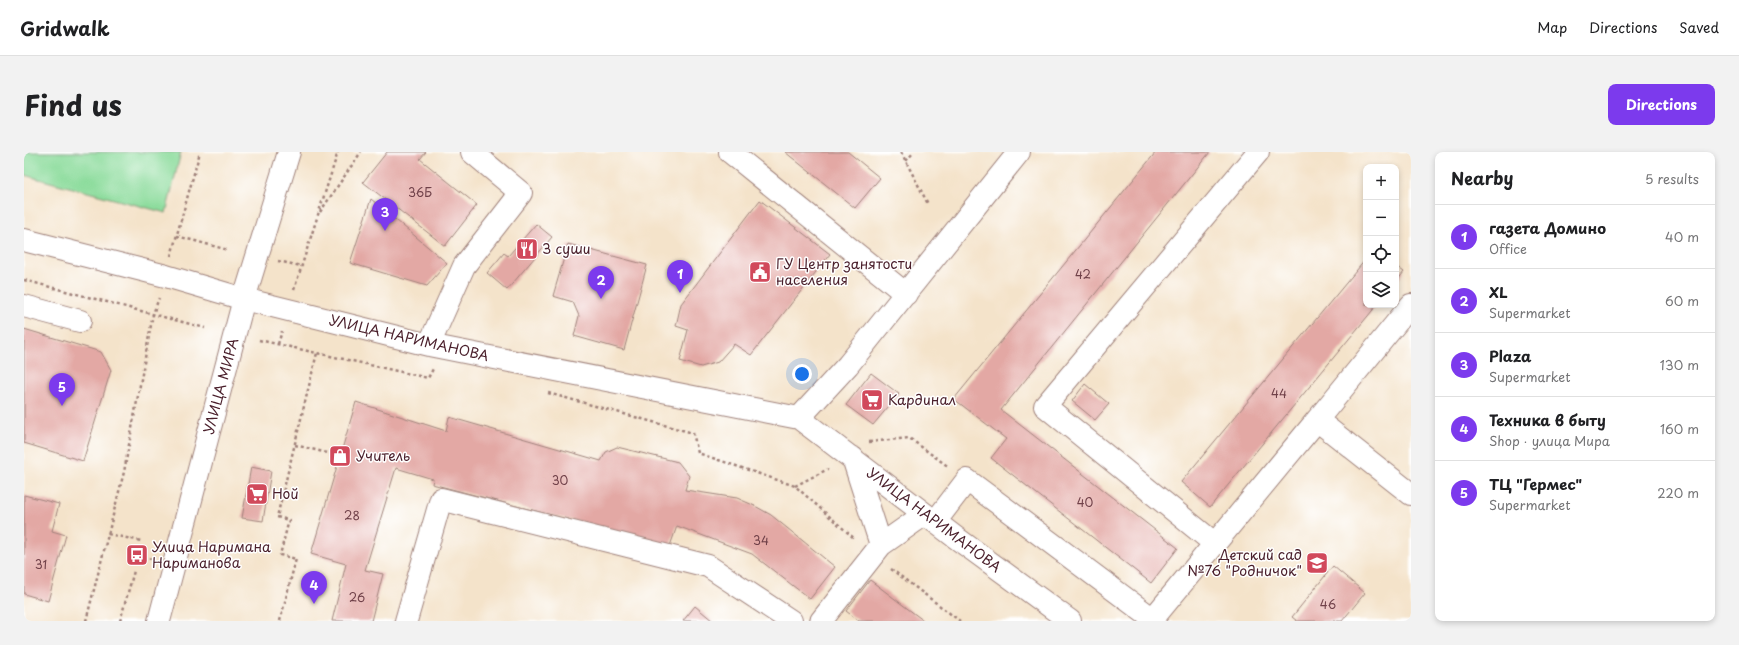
<!DOCTYPE html>
<meta charset="utf-8">
<style>
body{margin:0;font-family:"Playpen Sans",sans-serif;background:#f2f2f2;color:#202124}
.controls{position:absolute;right:12px;top:12px;display:grid;overflow:hidden;border-radius:8px;box-shadow:0 2px 6px #0003}
.controls button{width:36px;height:36px;display:grid;place-items:center;padding:0;border:0;border-bottom:1px solid #e0e0e0;background:#fff;color:#202124;font:20px sans-serif}
.you{position:absolute;left:778px;top:222px;width:14px;height:14px;margin:-10px;border:3px solid #fff;border-radius:50%;background:#1a73e8;box-shadow:0 0 0 6px #1a73e833}
.badge{display:grid;place-items:center;width:26px;height:26px;border-radius:50%;background:#7c3aed;color:#fff;font-size:13px;font-weight:700}
.pin{position:absolute;translate:-50% -33px;filter:drop-shadow(0 1px 2px #0008)}
.pin::after{content:'';position:absolute;top:21px;width:14px;height:12px;background:inherit;clip-path:polygon(0 0,100% 0,50% 100%)}
.list{margin:0;padding:0;list-style:none}
h2{display:flex;justify-content:space-between;align-items:center;height:52px;margin:0;padding:0 16px;font-size:17px}
h2 small{font-size:13px;font-weight:400;color:#757577}
.list li{display:grid;grid-template-columns:26px 1fr auto;gap:12px;align-items:center;box-sizing:border-box;height:64px;padding:0 16px;border-top:1px solid #e0e0e0}
.list b{display:block;font-size:15px;white-space:nowrap}
.list p{margin:0;font-size:13px;white-space:nowrap;color:#757577}
.list em{font-size:13px;font-style:normal;color:#757577}
.icon{flex:none;width:22px;height:22px;fill:none;stroke:currentColor;stroke-width:2;stroke-linecap:round;stroke-linejoin:round}
.map{position:relative;flex:none;width:1387px;height:469px;overflow:hidden;border-radius:8px}
header{display:flex;align-items:center;gap:24px;box-sizing:border-box;height:56px;padding:0 20px;background:#fff;border-bottom:1px solid #e0e0e0}
header strong{font-size:19px}
nav{display:flex;gap:22px;margin-inline-start:auto;font-size:14px}
.intro{display:flex;align-items:center;justify-content:space-between;box-sizing:border-box;height:96px;padding:0 24px}
h1{margin:0;font-size:28px}
.button{padding:10px 18px;border-radius:8px;background:#7c3aed;color:#fff;font-size:14px;font-weight:700}
main{display:flex;gap:24px;padding:0 24px}
aside{flex:1;background:#fff;border-radius:8px;box-shadow:0 2px 6px #0003}
.map>svg:first-child{display:block}
.green{fill:#8cdc9c;stroke:#6b7e64}
.building{fill:#e3a8a4}
.lines{fill:none;stroke-linecap:round;stroke-linejoin:round}
.minor-casing{stroke:#9f817a;stroke-width:24}
.path{stroke:#9f817a;stroke-width:2.5;stroke-dasharray:3 3;stroke-linecap:butt}
.minor{stroke:#fff;stroke-width:22}
.labels{text-anchor:middle;stroke-width:3;stroke-linejoin:round;paint-order:stroke}
.number-label{font-size:12px;fill:#704149}
.poi-label{font-size:14px;fill:#4a1f2b;stroke:#fff;text-anchor:start}
.street-label{font-size:14px;fill:#4a1f2b;stroke:#fff}
</style>
<header>
<strong>Gridwalk</strong>
<nav><a>Map</a><a>Directions</a><a>Saved</a></nav>
</header>
<div class="intro"><h1>Find us</h1><a class="button">Directions</a></div>
<main>
<div class="map">
<svg width="1387" height="469" viewBox="0 0 1387 469">
<rect width="100%" height="100%" fill="#fff"/>
<filter id="ink" filterUnits="userSpaceOnUse"><feTurbulence type="fractalNoise" baseFrequency=".025" numOctaves="2"/><feDisplacementMap in="SourceGraphic" scale="8" xChannelSelector="R" yChannelSelector="G"/><feConvolveMatrix kernelMatrix="1 2 1 2 8 2 1 2 1" color-interpolation-filters="sRGB"/></filter>
<filter id="wash" filterUnits="userSpaceOnUse"><feTurbulence type="fractalNoise" baseFrequency=".012" numOctaves="4" result="noise"/><feDisplacementMap in="SourceGraphic" scale="16" xChannelSelector="R" yChannelSelector="G"/><feGaussianBlur stdDeviation="0.9" result="paint"/><feColorMatrix in="noise" values="0 0 0 0 0 0 0 0 0 0 0 0 0 0 0 0 0 1.4 0 .05"/><feComposite in="paint" operator="in"/></filter>
<g filter="url(#wash)">
<rect width="100%" height="100%" fill="#f4e3ca"/>
<path class="green" d="M0,0H157L142,61L0,23Z"/>
<g id="blocks">
<path class="building" d="M363,0H402L396,7L453,53L421,94L339,30Z
M761,0H824L856,26L831,56Z
M1132,0H1186L977,258L1154,396L1127,431L967,306L982,287L930,247Z
M347,47L423,111L403,134L326,111Z
M736,48L806,102L727,203L710,192L694,210L677,215L656,209L664,178L652,174L657,152Z
M512,72L528,85L483,138L463,121L480,101L484,104Z
M544,92L623,113L600,198L550,184L555,164L549,150L529,144Z
M1342,107V153H1353L1186,355L1157,330Z
M1372,114L1380,120L1372,130Z
M0,177L77,200L87,218L59,309L0,291Z
M847,221L875,242L849,273L822,253Z
M1061,232L1085,252L1071,268L1048,249Z
M332,250L422,279L425,265L577,309L582,300L593,295L654,310L665,324L661,338L713,346L731,354L747,363L811,415L786,447L728,402L653,374L646,394L408,332L409,327L372,316L341,418L359,422L347,469H308L322,412L287,402Z
M227,315L247,319L239,369L218,366Z
M0,343L35,352L28,379L42,383L24,449L0,442Z
M1309,414L1341,441L1318,469H1273L1268,465Z
M846,428L900,469H835L822,459Z
M671,454L689,469H659Z"/>
</g>
</g>
<g filter="url(#ink)">
<use href="#blocks" fill-opacity="0" stroke="#9f817a" stroke-width="1"/>
<g class="lines">
<g class="minor-casing">
<path id="minor" d="M706,0L882,142
M0,88L142,124L220,147L405,193L775,266L931,385L1046,469
M0,154L56,169
M405,193L440,114L497,41L448,0
M775,266L824,213L995,0
M1293,268L1387,153
M829,306L857,393
M911,370L943,328L1129,467
M1190,391L1021,254L1234,0
M135,469L220,147L265,0
M382,469L417,347L684,414L767,469
M797,469L857,393L901,362
M1127,469L1293,268L1387,342"/>
</g>
<path class="path" d="M877,0L904,52
M882,9L890,0
M296,60L337,0
M153,84L204,98
M147,104L176,0
M254,109L277,114
M0,128L181,176
M270,138L314,0
M235,188L404,226L409,217
M254,192L258,179
M524,241L669,281L674,301L771,334L831,387
M845,290L885,286L925,315
M271,293L316,304
M771,334L804,317
M84,382L117,389
M113,403L128,407
M867,417L936,469
M62,469L100,320L129,162L135,146
M96,469L110,419
M256,469L272,407L256,403L265,368L253,365L293,201"/>
<use href="#minor" class="minor"/>
</g>
</g>
<defs>
<g id="restaurant-square" transform="scale(1.15)"><rect x="-9" y="-9" width="18" height="18" rx="4" fill="#d1495b" stroke="#fff"/><path d="M-5-6h1v4h1v-4h1v4h1v-4h1v5L-1.5 .5V6h-2V.5L-5-1ZM5-6V6H3V1.5H1.5Q1.5-4 5-6Z" fill="#fff"/></g>
<g id="civic-square" transform="scale(1.15)"><rect x="-9" y="-9" width="18" height="18" rx="4" fill="#d1495b" stroke="#fff"/><path d="M-.6-6.5H3V-4.5H.6V-3L4-1V1h2V6H-6V1h2V-1L-.6-3ZM-1.2 2.5V6h2.4V2.5Z" fill="#fff"/></g>
<g id="supermarket-square" transform="scale(1.15)"><rect x="-9" y="-9" width="18" height="18" rx="4" fill="#d1495b" stroke="#fff"/><path d="M-6-5.5h2.5l.6 2H6L4.5 2H-2.5L-4.4-4H-6ZM-1.5 3.2a1.3 1.3 0 1 0 .1 0ZM3 3.2a1.3 1.3 0 1 0 .1 0Z" fill="#fff"/></g>
<g id="shop-square" transform="scale(1.15)"><rect x="-9" y="-9" width="18" height="18" rx="4" fill="#d1495b" stroke="#fff"/><path d="M-5-2.5h2.3a2.7 3.5 0 0 1 5.4 0H5L5.5 6h-11ZM-1.5-2.5h3a1.5 2.3 0 0 0-3 0Z" fill="#fff"/></g>
<g id="bus-square" transform="scale(1.15)"><rect x="-9" y="-9" width="18" height="18" rx="4" fill="#d1495b" stroke="#fff"/><path d="M-5-6H5V4H4V6H2V4H-2V6H-4V4H-5ZM-3.5-4V0h7V-4ZM-3.5 1.2v1.5H-2V1.2ZM2 1.2v1.5H3.5V1.2Z" fill="#fff"/></g>
<g id="school-square" transform="scale(1.15)"><rect x="-9" y="-9" width="18" height="18" rx="4" fill="#d1495b" stroke="#fff"/><path d="M0-5L7-2L0 1L-7-2ZM-4 1L0 2.5L4 1V4Q0 6-4 4Z" fill="#fff"/></g>
</defs>
<g fill-rule="evenodd">
<use href="#restaurant-square" x="503" y="97"/>
<use href="#civic-square" x="736" y="120"/>
<use href="#supermarket-square" x="848" y="248"/>
<use href="#shop-square" x="316" y="304"/>
<use href="#supermarket-square" x="233" y="342"/>
<use href="#bus-square" x="113" y="403"/>
<use href="#school-square" x="1293" y="411"/>
</g>
<g class="labels">
<g class="number-label">
<text x="396" y="45">36Б</text>
<text x="1059" y="127">42</text>
<text x="1255" y="246">44</text>
<text x="536" y="333">30</text>
<text x="1061" y="355">40</text>
<text x="328" y="368">28</text>
<text x="737" y="393">34</text>
<text x="17" y="417">31</text>
<text x="333" y="450">26</text>
<text x="1304" y="457">46</text>
</g>
<g class="poi-label">
<text x="518" y="102">3 суши</text>
<text x="752" y="117">ГУ Центр занятости<tspan x="752" dy="16">населения</tspan></text>
<text x="864" y="253">Кардинал</text>
<text x="332" y="309">Учитель</text>
<text x="248" y="347">Ной</text>
<text x="128" y="400">Улица Наримана<tspan x="128" dy="16">Нариманова</tspan></text>
<text x="1278" y="408" text-anchor="end">Детский сад<tspan x="1278" dy="16">№76 "Родничок"</tspan></text>
</g>
<g class="street-label">
<text transform="translate(385 186) rotate(13)" y="5">УЛИЦА НАРИМАНОВА</text>
<text transform="translate(197 234) rotate(-75)" y="5">УЛИЦА МИРА</text>
<text transform="translate(910 368) rotate(37)" y="5">УЛИЦА НАРИМАНОВА</text>
</g>
</g>
</svg>
<div class="controls">
<button>+</button>
<button>−</button>
<button><svg class="icon" aria-label="locate" viewBox="0 0 24 24"><circle cx="12" cy="12" r="6"/><path d="M12 2v4M12 18v4M2 12h4M18 12h4"/></svg></button>
<button><svg class="icon" aria-label="layers" viewBox="0 0 24 24"><path d="M12 4l9 5-9 5-9-5zM3 14l9 5 9-5"/></svg></button>
</div>
<div class="you"></div>
<div class="pin badge" style="left:656px;top:141px">1</div>
<div class="pin badge" style="left:577px;top:147px">2</div>
<div class="pin badge" style="left:361px;top:79px">3</div>
<div class="pin badge" style="left:290px;top:452px">4</div>
<div class="pin badge" style="left:38px;top:254px">5</div>
</div>
<aside>
<h2>Nearby<small>5 results</small></h2>
<ul class="list">
<li><span class="badge">1</span><div><b>газета Домино</b><p>Office</p></div><em>40 m</em></li>
<li><span class="badge">2</span><div><b>XL</b><p>Supermarket</p></div><em>60 m</em></li>
<li><span class="badge">3</span><div><b>Plaza</b><p>Supermarket</p></div><em>130 m</em></li>
<li><span class="badge">4</span><div><b>Техника в быту</b><p>Shop · улица Мира</p></div><em>160 m</em></li>
<li><span class="badge">5</span><div><b>ТЦ &quot;Гермес&quot;</b><p>Supermarket</p></div><em>220 m</em></li>
</ul>
</aside>
</main>
